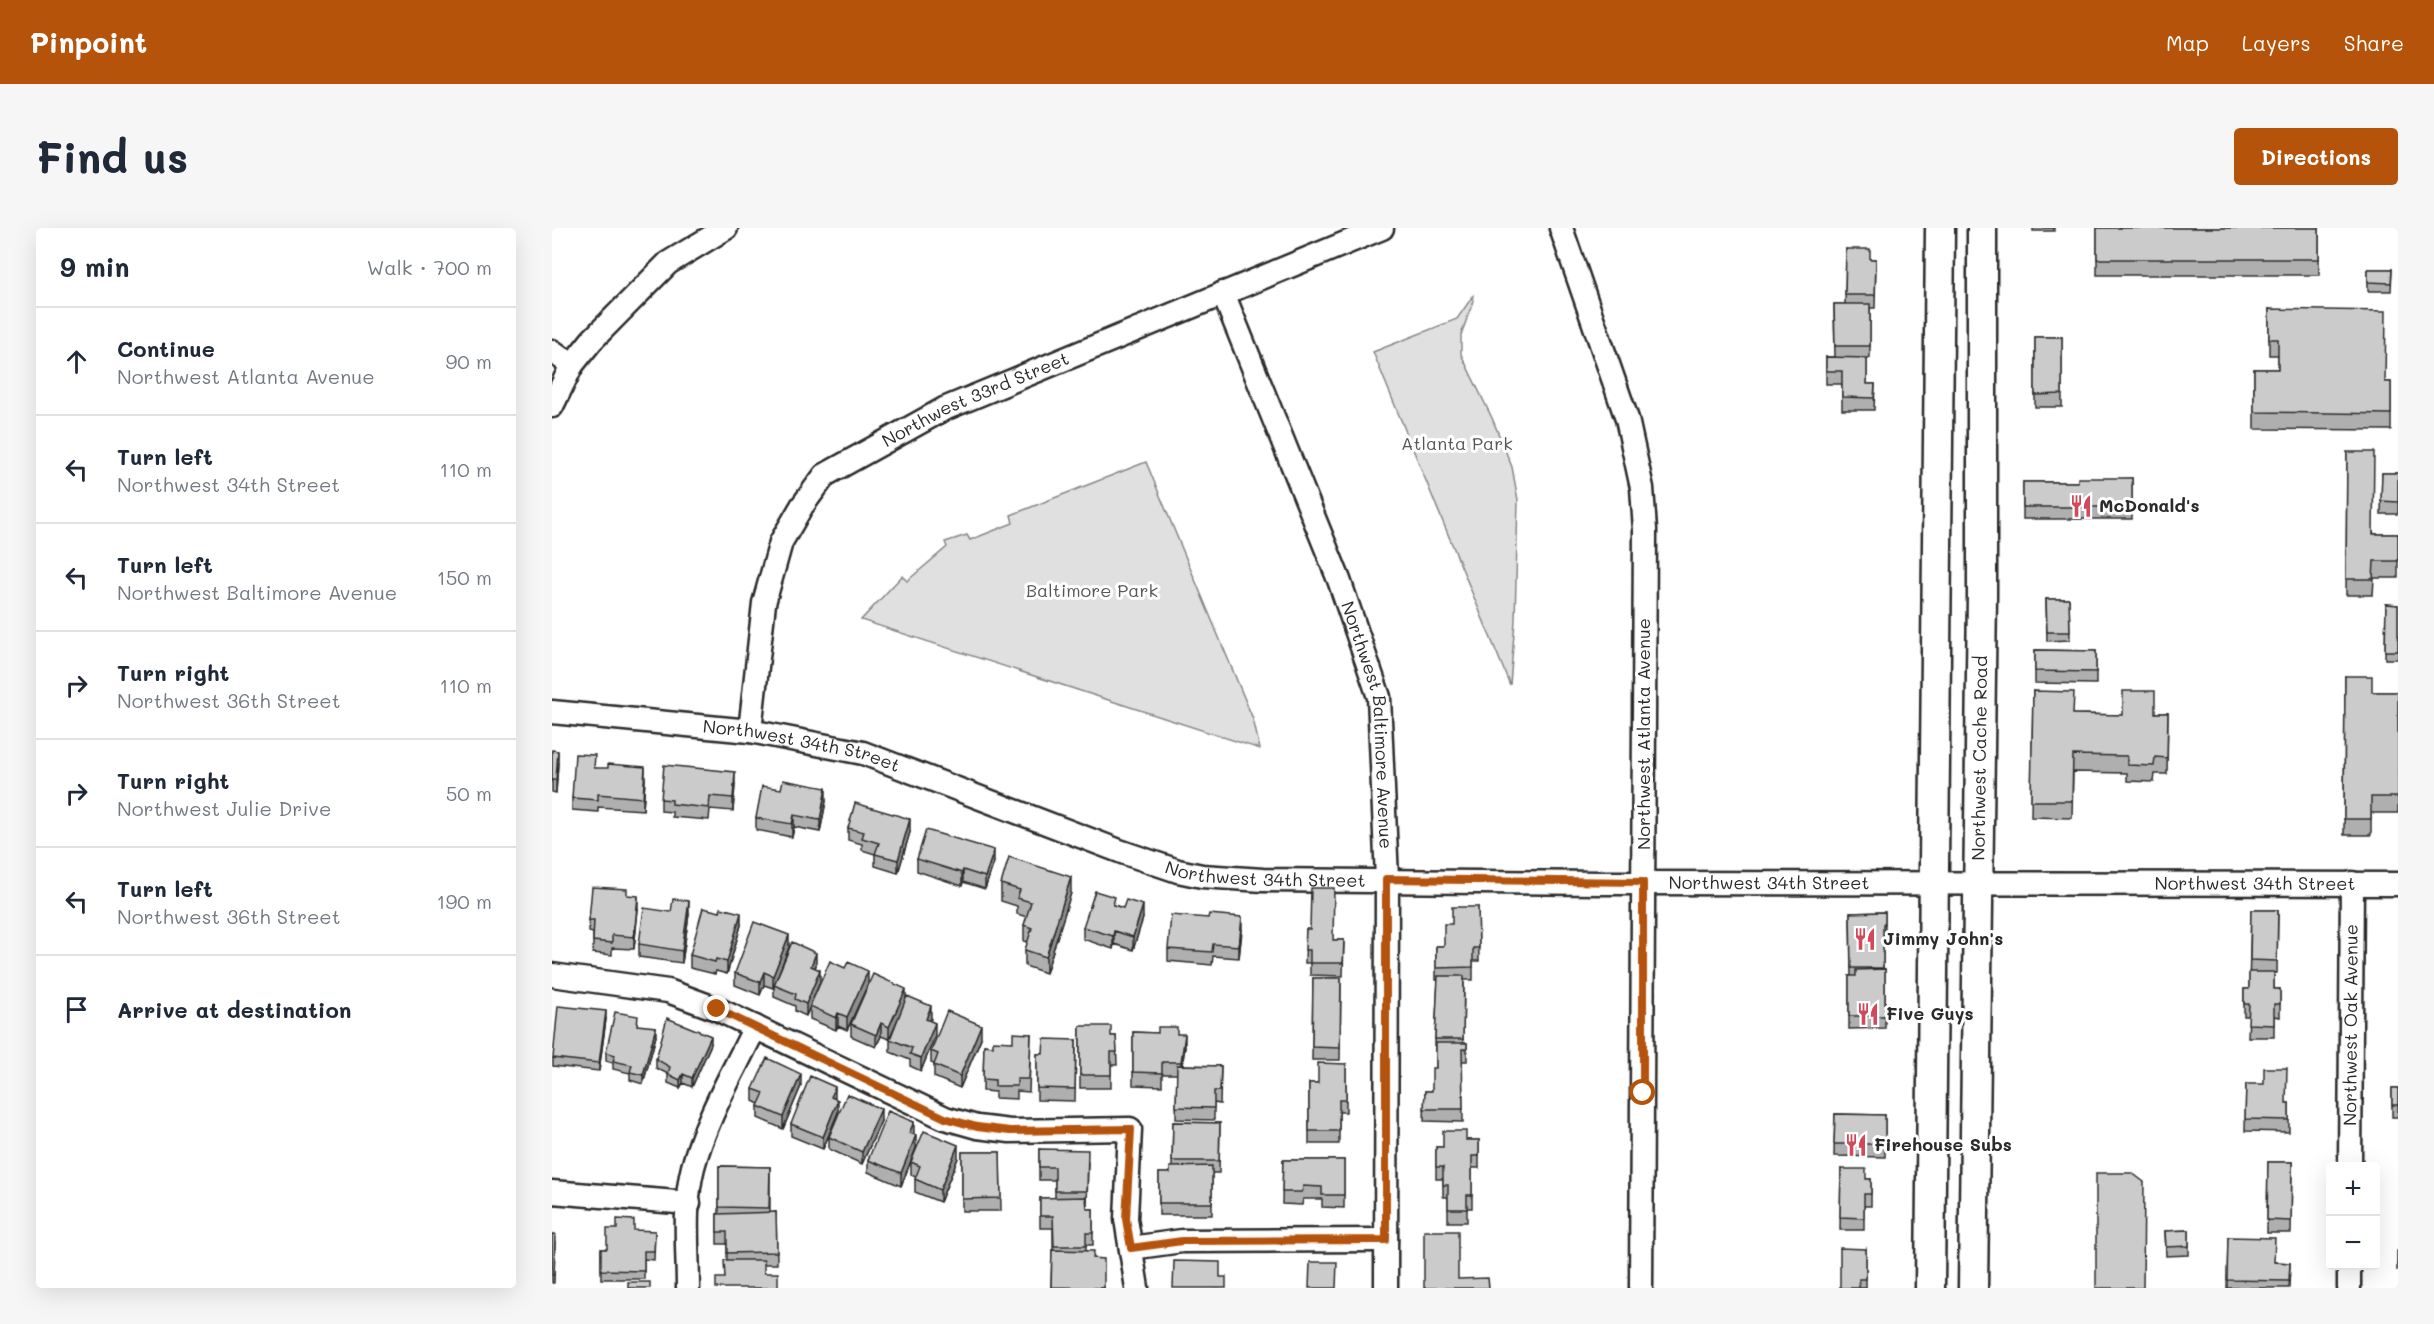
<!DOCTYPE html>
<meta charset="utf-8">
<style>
body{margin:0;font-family:Mali,sans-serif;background:#f6f6f7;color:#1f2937}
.controls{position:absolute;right:18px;bottom:18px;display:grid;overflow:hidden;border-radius:6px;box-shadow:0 6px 24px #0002}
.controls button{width:54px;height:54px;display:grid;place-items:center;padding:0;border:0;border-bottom:2px solid #e0e1e3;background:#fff;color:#1f2937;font:30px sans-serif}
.stop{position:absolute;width:18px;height:18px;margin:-14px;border:4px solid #b45309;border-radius:50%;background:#fff}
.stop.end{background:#b45309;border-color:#fff;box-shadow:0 2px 6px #0008}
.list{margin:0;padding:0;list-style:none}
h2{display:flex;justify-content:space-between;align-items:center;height:78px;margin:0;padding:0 24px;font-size:26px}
h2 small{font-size:20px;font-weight:400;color:#747a83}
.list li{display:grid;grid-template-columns:39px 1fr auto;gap:18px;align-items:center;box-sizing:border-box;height:108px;padding:0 24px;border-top:2px solid #e0e1e3}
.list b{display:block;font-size:22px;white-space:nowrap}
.list p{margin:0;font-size:20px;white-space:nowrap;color:#747a83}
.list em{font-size:20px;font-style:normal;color:#747a83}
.icon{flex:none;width:33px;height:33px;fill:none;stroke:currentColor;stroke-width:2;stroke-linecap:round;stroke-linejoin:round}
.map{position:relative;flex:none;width:1846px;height:1060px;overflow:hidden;border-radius:6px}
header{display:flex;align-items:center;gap:36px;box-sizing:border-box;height:84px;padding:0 30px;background:#b45309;color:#fff}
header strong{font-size:28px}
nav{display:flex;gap:33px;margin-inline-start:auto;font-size:21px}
.intro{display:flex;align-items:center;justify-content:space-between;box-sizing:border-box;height:144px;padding:0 36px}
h1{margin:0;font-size:42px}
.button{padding:15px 27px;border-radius:6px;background:#b45309;color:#fff;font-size:21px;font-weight:700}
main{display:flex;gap:36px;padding:0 36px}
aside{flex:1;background:#fff;border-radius:6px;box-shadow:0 6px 24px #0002}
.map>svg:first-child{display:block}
.green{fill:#e0e0e0;stroke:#868686;stroke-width:1.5}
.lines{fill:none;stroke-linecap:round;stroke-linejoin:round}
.minor-casing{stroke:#2b2b2b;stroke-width:27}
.major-casing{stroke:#2b2b2b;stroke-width:33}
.minor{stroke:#fff;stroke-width:22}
.major{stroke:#fff;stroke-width:28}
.wall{fill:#afafaf;stroke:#2b2b2b;stroke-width:1.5}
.shaded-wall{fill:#8e8e8e;stroke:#2b2b2b;stroke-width:1.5}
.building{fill:#cbcbcb;stroke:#2b2b2b;stroke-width:1.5}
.route{stroke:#b45309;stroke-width:8}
.labels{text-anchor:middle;stroke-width:6;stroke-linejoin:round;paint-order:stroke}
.street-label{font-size:18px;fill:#2b2b2b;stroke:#fff}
.park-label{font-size:18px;fill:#585858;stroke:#fff}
.poi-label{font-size:18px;font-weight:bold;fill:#2b2b2b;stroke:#fff;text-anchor:start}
</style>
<header>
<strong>Pinpoint</strong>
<nav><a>Map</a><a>Layers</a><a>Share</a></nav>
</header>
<div class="intro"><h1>Find us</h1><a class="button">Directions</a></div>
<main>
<aside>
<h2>9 min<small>Walk · 700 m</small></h2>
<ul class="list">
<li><svg class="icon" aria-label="ahead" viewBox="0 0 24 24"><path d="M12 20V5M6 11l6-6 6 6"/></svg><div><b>Continue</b><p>Northwest Atlanta Avenue</p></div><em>90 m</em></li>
<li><svg class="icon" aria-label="left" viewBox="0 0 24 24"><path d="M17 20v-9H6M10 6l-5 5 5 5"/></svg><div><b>Turn left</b><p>Northwest 34th Street</p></div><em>110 m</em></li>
<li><svg class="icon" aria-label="left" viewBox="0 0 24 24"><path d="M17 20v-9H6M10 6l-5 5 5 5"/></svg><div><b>Turn left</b><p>Northwest Baltimore Avenue</p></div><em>150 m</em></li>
<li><svg class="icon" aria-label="right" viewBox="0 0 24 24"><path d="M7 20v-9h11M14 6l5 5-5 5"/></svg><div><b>Turn right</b><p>Northwest 36th Street</p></div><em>110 m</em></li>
<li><svg class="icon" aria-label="right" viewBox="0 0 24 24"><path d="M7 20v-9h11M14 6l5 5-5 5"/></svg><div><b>Turn right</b><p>Northwest Julie Drive</p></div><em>50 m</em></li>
<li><svg class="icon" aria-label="left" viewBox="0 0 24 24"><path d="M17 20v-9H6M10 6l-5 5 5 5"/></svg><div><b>Turn left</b><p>Northwest 36th Street</p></div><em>190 m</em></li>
<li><svg class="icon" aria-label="arrive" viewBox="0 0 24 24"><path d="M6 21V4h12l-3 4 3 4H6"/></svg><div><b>Arrive at destination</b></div></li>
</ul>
</aside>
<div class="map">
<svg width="1846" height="1060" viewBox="0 0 1846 1060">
<rect width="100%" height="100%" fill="#fff"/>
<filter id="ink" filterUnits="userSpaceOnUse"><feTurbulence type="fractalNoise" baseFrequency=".0167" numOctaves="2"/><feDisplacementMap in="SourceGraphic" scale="12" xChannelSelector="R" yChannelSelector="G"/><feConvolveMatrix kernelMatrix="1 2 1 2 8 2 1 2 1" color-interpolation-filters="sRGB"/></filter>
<g filter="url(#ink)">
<path class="green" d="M921,68V74L909,107V126L940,190L960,239L966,272L963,392L958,457L821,124L905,91Z
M594,234L701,491L708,521L309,392L350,348L355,353L395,319L393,314L415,307L418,312L461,295L459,287Z"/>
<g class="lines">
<g class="minor-casing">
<g id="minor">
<path d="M1009,0L1075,191L1090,260L1093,302L1089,1060"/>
<path id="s1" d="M671,65L787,352L827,469L835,651L834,1060"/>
<path d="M0,123L20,137"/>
<path d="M0,178L20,137L40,112L116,35L174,0"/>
<path id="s2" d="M0,484L198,503L311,525L570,624L626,643L650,648L711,652L1051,655L1846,656"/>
<path id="s3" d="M198,503L212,375L229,314L250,278L273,247L392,181L830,0"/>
<path d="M0,747L116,763L165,781L393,890L425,899L458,903L578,901L574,991L585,1060"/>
<path id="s4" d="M1798,938L1800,655"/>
<path d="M0,964L137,975"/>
<path d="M579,1020L630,1013L834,1012"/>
<path d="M136,1060C136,1021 131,978 141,939C154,890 181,845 203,799"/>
<path d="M1797,1060V1038"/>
</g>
</g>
<g class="major-casing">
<g id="major">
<path d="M1378,1060L1388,0"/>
<path id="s5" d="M1421,1060L1430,367V0"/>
</g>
</g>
<use href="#minor" class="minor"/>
<use href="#major" class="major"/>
</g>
<path class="wall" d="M1481,0H1502V3H1481Z
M1545,0H1767V47H1545Z
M1294,21L1318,31H1324L1323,80H1318V130H1315V156H1323L1322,182H1290V156H1274V129H1283L1282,76H1293Z
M1816,41H1840L1839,63H1816Z
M1717,81L1834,154H1839V202L1702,201V141H1726V127H1717Z
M1483,109H1510V179H1483Z
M1795,224L1822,306H1846V350H1822L1821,367H1794Z
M1830,245H1846V286H1829Z
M1580,250V291H1471V254H1526Z
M1494,371H1517L1518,412L1495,413Z
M1834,376L1846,377V431H1833Z
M1483,422L1544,423V456L1483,455Z
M1793,448L1820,464H1846V585H1819V607H1792Z
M1481,463L1522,486L1571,487L1603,485H1616L1615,546H1603L1602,554L1575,553V545L1521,544L1520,590L1479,589Z
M0,522L6,535L4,565L0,564Z
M43,540L93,551L91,582L46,579V584L20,582V570Z
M183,556L181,583L158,581L157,592L120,589V584L109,583V571Z
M274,573L268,604L242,599L240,609L204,602V590Z
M296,600L358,604L346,645L323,638V626L310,622V616L296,612Z
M365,631L442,634L433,661L411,654L410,658L365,643Z
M449,656L519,665L494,745L473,738V722L476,714L472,713V697L475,689L465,686V678L449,673Z
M75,667L86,681L82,721L60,720V727L41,725V705L37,704V692Z
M563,677L591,690L581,722L562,716L561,721L531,711V699Z
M926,679L927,733H921V752H912L911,815H915V833H910L911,894L872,893L873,863H880L884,840V823H883V811L886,752H884V718H892L900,696Z
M1699,682H1726L1725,745H1722V761H1728V789L1722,788V809H1696L1697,788H1692V761H1697Z
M1333,684V708H1331V741H1333V800L1297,801V748H1299L1298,685Z
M137,686L130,735L87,729V716Z
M656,690L690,702L687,730L661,728L660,737L616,733V721Z
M189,697L175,746L164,743L163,746L138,740V727Z
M754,701L781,712H792L791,748L758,747V735H753Z
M237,719L226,747L264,737L263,740L268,754L254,788L243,783V778L222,769V758L221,760L212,757L208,767L183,757V745Z
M293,740L316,756L295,802L286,798L284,802L258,791V778Z
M761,750H789L788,832H760Z
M354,772L379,790L378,793L383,808L369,843L358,838V832L338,824V811L349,783L337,811L329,808L324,819L299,808V796Z
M54,791L47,843L1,838V830Z
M85,797L104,808L91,856L78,852V845L61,841V835L54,833V824Z
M528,798L559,808H564L565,837H559V860H528Z
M581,804L625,806L633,819L630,837L669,838L668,876L662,875V892L624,891L625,846H610V858L581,857Z
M479,806L477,864L465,863V871L443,870V864L431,863L432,817L441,818L461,814Z
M429,810L408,860L382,849V836L379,835V823Z
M524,812L523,873L485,872V826H491Z
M159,816L140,859L131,855L128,860L116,855V846L104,840V831Z
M794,836V884H787V916H757V855H766Z
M1694,856L1735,875H1737V904L1693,903Z
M249,858L231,901L206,890V878L207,876L201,873V861Z
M1840,860H1846V889H1840Z
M283,871L286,884L271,921L239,908V896Z
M1283,886L1333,887V929L1282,928Z
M329,893L310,936L277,921V909Z
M621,894L668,895L667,945H660V987H607V945H618L620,939Z
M361,906L364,920L349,958L316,944V932Z
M914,912H927V940H920V980H915V994H896V969H891V951H884V919H891Z
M487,921L536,934L535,981H541V1017H534V1023L542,1030L552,1060H499L500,1022H501V1000H488V970H503V952H487Z
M410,924H448L449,983H410Z
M406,930L388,974L363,964V951L364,949L359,947V934Z
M731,932H792V980L770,979V971H751L750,977L730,976Z
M1716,934H1740L1739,1005H1715Z
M167,938L218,939V985L224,984L225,1036H212L173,1050L175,1032V1016H165V986L167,985Z
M1289,941L1314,951H1319V978H1312V1002H1288Z
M1637,1002V1027L1614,1028L1613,1003Z
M103,1003L102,1032L92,1031V1051H49V1021H55Z
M0,1006L3,1014L2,1055H0Z
M1676,1009L1723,1034L1738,1035L1737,1060H1675Z
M1314,1021V1060H1288Z"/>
<path class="shaded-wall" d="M6,523V535L4,565V552Z
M93,539V551L91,582V570Z
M183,544V556L181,583V570Z
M274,560V573L268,604V592Z
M242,587V599L240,609V596Z
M358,591V604L346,645V632Z
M442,622V634L433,661V649Z
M411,642V654L410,658V645Z
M519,649V665L494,745V729Z
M86,668V681L82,721V709Z
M137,673V686L130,735V723Z
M591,677V690L581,722V709Z
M189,685V697L175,746V734Z
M690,689V702L687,730V718Z
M562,703V716L561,721V708Z
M237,707V719L221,760V748Z
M264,725V737L259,750V738Z
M268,742V754L254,788V776Z
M316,743V756L295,802V789Z
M212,744V757L208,767V754Z
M354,761V773L337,811V799Z
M379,778V790L374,804V791Z
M54,783V791L47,843V835Z
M286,785V798L284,802V790Z
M329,795V808L324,819V807Z
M383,795V808L369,843V830Z
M429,797V810L408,860V848Z
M104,799V808L91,856V847Z
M633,806V819L629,846V834Z
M159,808V816L140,859V850Z
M131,846V855L128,860V852Z
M249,846V858L231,901V889Z
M283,859V871L279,869Z
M286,872V884L271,921V909Z
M329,881V893L310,936V924Z
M362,894V906L357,917V905Z
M364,907V920L349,958V945Z
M406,917V930L388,974V962Z"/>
<path class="building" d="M1545,0H1767V31H1545Z
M1294,21H1318V31H1324L1323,67H1293Z
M1816,41H1840L1839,55L1816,54Z
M1282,76H1318V118H1283Z
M1717,81L1834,83L1833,154H1839V186L1702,184V141H1726V111H1717Z
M1483,109H1510V166L1483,167Z
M1274,129L1315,130V156H1323L1322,170L1290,169V143H1274Z
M1795,224H1822L1821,306H1846V333H1822L1821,351H1794Z
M1830,245H1846V274L1829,273Z
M1526,250H1580V279H1471V254H1526Z
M1494,371H1517L1518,404H1495Z
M1834,376L1846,377V423H1833Z
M1483,422L1544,423V444L1483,443Z
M1793,448H1820V464H1846V569H1819V591H1792Z
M1481,463L1522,464L1521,486L1571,487V463H1603V485H1616L1615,530L1603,529L1602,538L1575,537V528L1521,527L1520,573H1479Z
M0,522L6,523L4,552H0Z
M23,526L43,527L42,540H56V536L93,539L91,570L46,566V572L20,570Z
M112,537L183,544L181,570L158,568L157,580L120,576V572L109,571Z
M231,552L274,560L268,592L242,587L240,596L204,590L210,558L229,561Z
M303,575L358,591L346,632L323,626L327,615L310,610L312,604L296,600Z
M374,602L442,622L433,649L411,642L410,645L365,631Z
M457,629L519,649L494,729L473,722L480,700L472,697L479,674L465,670L468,662L449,656Z
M40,659L75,661V667L86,668L82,709L60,707V715L41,713L42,692H37Z
M759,660H782L781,712H792L791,735H758V722H753L754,701H758Z
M543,663L563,669L561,677L571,680L574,672L591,677L581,709L562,703L561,708L531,699Z
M121,671L137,673L130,723L87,716L92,680L119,684Z
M900,679H926L927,720H921V739L884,740V718H892V696H900Z
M151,680L168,684L169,680L189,685L175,734L164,731L163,734L138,727Z
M1699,682H1726L1725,733L1698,732Z
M1333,684V696H1331V740H1299L1298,685Z
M657,686L690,689L687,718L661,716L660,724L616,721L619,687L656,690Z
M202,694L237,707L221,748L212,744L208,754L183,745Z
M240,714L264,725L259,738L268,742L254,776L243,771L244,766L222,757Z
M278,733L293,740L296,734L316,743L295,789L286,785L284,790L258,778Z
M1333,741V788H1297V748H1304V742Z
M1697,744H1722V761H1728V776H1722V797L1696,796L1697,776H1692V761H1697Z
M321,746L354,761L337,799L329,795L324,807L299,796Z
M886,748H912L911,811H883Z
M761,750H789L788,820L760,819Z
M355,768L379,778L374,791L383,795L369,830L358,826L360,820L338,811Z
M6,778L54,783L47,835L1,830Z
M395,783L429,797L408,848L382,837L386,826L379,823Z
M63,784L86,788L85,797L104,799L91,847L78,844L80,837L61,833L63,827L54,824Z
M115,790L159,808L140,850L131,846L128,852L116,846L118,839L104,831Z
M528,798H559V808H564L565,824H559V847H528Z
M606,799H625V806H633L629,834H610V845L581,844V804L606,805Z
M461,805L479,806L477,851H465V858H443V852L431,851L432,817L441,818V813L461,814Z
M492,811L524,812L523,861L485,860V826H491Z
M884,815H915V821H910L911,881H872L873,863H880V840H884Z
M215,830L249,846L231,889L206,878L212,865L201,861Z
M766,835L794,836V872H787V903H757V855H766Z
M625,837L669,838L668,863H662V880L624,879Z
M1712,840H1735L1734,875H1737V892L1693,891L1694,856H1712Z
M258,848L283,859L279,869L286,872L271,909L239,896Z
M1840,860H1846V877H1840Z
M295,866L329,881L310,924L277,909Z
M336,883L362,894L357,905L364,907L349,945L316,932Z
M1283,886L1333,887V916H1282Z
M621,894L668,895L667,933H620Z
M372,903L406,917L388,962L363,951L368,938L359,934Z
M891,903H914V912H927V928H920V967H915V981H896V957H891V939H884V919H891Z
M487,921L536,922L535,963H503V939H487Z
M410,924H448L449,970L410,971Z
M731,932H792V967H770V959L751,958L750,964H730Z
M1716,934H1740L1739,993L1715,992Z
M167,938L218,939L217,980L167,979Z
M660,938V975H607V945H618V939Z
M1289,941H1314V951H1319V966H1312V990L1288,989Z
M1544,945H1580L1592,954L1591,1060H1544Z
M534,969L535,981H541V1005H534V1018H502L501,988H488V970Z
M224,984L225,1024L175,1025V1004H165V986Z
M65,991L82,992V1002L103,1003L102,1023H92V1043L49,1042V1021H55V1001H65Z
M1637,1002V1018L1614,1019L1613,1003Z
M872,1003H906V1051L936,1050L937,1060H872Z
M0,1006H3L2,1047H0Z
M1676,1009L1723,1010L1722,1034L1738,1035L1737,1053L1675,1052Z
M1288,1020L1314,1021V1051H1307V1060H1288Z
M500,1022L542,1023L541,1030L552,1031V1060L499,1059Z
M1845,1023H1846L1845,1043Z
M172,1032H212V1045H226V1060H164V1050H173Z
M622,1033L668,1034V1049H674V1060H621Z
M758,1034H785L784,1060H757Z
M76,1054H98V1060H76Z"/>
</g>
<g class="lines" filter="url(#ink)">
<path class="route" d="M165,781L393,890L425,899L458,903L579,901L574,991L579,1020L630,1013L834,1012V651L1091,654V865"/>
</g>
<defs>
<g id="restaurant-bare" transform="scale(1.8)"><path d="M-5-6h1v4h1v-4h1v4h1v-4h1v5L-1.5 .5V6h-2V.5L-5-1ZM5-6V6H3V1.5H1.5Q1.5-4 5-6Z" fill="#d1495b" stroke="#fff" stroke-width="2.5" paint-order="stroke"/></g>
</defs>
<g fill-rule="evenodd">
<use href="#restaurant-bare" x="1529" y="278"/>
<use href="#restaurant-bare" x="1313" y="711"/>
<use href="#restaurant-bare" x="1316" y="786"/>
<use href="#restaurant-bare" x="1304" y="917"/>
</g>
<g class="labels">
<g class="street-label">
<text dy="6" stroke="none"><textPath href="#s3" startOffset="441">Northwest 33rd Street</textPath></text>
<text dy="6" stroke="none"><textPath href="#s1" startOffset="459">Northwest Baltimore Avenue</textPath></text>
<text transform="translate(1092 506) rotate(-90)" y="6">Northwest Atlanta Avenue</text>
<text dy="6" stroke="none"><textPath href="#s2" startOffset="252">Northwest 34th Street</textPath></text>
<text dy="6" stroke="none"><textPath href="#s5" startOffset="530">Northwest Cache Road</textPath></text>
<text dy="6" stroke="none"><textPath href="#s2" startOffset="738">Northwest 34th Street</textPath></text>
<text dy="6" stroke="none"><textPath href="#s2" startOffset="1242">Northwest 34th Street</textPath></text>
<text dy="6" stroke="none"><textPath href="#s2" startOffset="1728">Northwest 34th Street</textPath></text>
<text dy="6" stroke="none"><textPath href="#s4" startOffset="141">Northwest Oak Avenue</textPath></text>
</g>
<g class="park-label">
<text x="905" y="222">Atlanta Park</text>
<text x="540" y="369">Baltimore Park</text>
</g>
<g class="poi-label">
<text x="1547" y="284">McDonald's</text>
<text x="1331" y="717">Jimmy John's</text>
<text x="1334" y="792">Five Guys</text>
<text x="1322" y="923">Firehouse Subs</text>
</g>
</g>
</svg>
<div class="controls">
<button>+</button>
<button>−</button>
</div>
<div class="stop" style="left:1091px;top:865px"></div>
<div class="stop end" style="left:165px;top:781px"></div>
</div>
</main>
